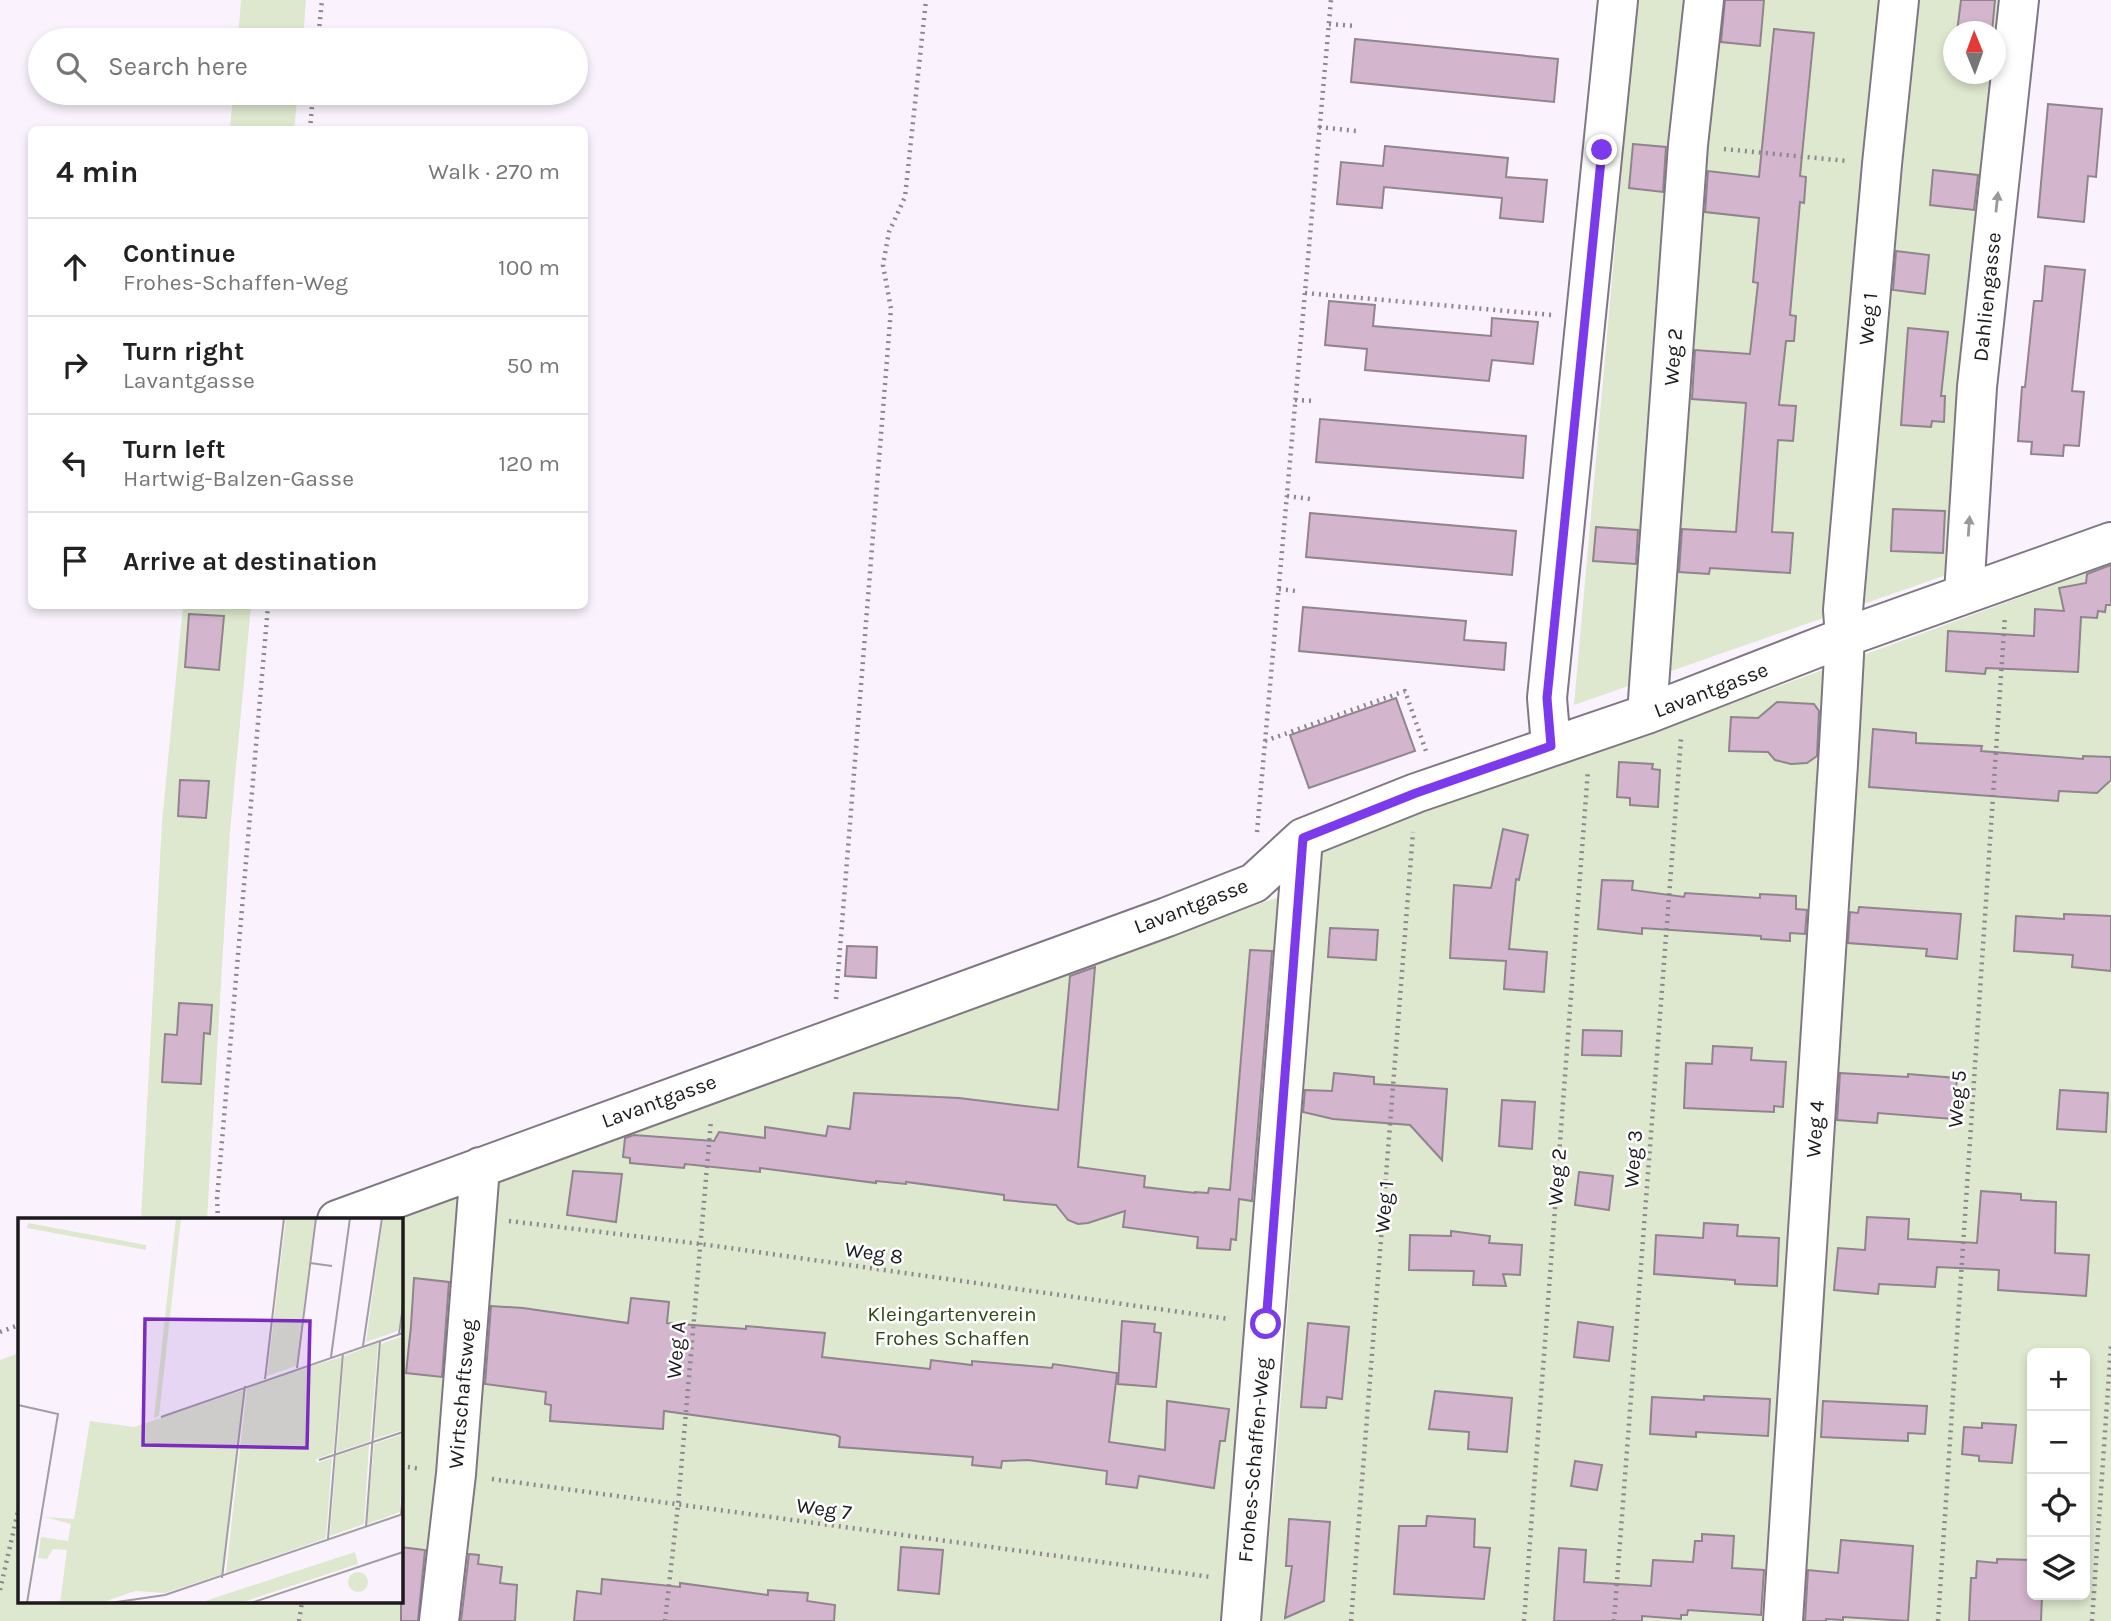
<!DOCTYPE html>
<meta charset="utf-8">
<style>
body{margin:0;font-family:Karla,sans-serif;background:#f2f2f2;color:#222}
.controls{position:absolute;right:21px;bottom:21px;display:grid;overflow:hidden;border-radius:10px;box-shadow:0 4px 10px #0003}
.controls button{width:63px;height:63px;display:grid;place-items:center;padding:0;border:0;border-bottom:2px solid #e0e0e0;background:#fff;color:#222;font:35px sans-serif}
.compass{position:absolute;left:1943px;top:21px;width:63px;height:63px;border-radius:50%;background:#fff;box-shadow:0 4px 10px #0003;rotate:359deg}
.stop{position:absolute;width:21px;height:21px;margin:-16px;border:5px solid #7c3aed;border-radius:50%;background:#fff}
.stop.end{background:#7c3aed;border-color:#fff;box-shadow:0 2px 7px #0008}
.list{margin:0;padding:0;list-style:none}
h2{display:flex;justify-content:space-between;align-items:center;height:91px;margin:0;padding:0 28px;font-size:30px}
h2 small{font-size:23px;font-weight:400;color:#767676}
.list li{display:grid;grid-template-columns:46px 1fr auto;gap:21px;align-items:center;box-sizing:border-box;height:98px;padding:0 28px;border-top:2px solid #e0e0e0}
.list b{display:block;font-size:26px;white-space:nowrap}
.list p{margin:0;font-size:23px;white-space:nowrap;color:#767676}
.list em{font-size:23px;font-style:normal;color:#767676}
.icon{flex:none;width:38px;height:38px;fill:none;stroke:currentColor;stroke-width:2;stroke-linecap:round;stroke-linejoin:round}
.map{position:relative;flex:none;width:2111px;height:1621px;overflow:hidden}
.search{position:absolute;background:#fff;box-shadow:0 4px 10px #0003;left:28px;top:28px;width:560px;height:77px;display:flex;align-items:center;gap:18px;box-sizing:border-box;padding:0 24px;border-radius:38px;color:#767676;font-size:26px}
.panel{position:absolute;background:#fff;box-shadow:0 4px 10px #0003;left:28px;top:126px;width:560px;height:483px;border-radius:10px}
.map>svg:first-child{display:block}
.green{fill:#dde8ce;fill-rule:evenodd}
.building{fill:#d3b5cd;stroke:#90848d;stroke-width:2}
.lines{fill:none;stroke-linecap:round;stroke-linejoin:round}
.minor-casing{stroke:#7f7783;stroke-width:42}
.path{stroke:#8c878e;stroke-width:4.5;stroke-dasharray:2 5;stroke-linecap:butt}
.minor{stroke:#fff;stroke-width:38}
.oneway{fill:#99989a}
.route{stroke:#7c3aed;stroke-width:9}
.labels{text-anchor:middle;stroke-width:5;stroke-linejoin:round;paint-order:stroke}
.street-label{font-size:21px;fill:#1d1a1e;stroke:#fff}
.park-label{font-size:21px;fill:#354715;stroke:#fff}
.inset-road{fill:none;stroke:#a29ca4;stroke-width:2}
.view{fill:#7b2cbf;fill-opacity:0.15;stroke:#7b2cbf;stroke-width:3.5}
.inset-edge{fill:none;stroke:#1d1a1e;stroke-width:3.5}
</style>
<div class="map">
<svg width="2111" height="1621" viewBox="0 0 2111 1621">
<rect width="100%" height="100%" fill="#faf3fd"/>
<path class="green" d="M241,0H306L303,40H238Z
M1637,0H2013L1949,574L1574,705ZM1954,32H1996V74H1954Z
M233,93H298L294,129H230Z
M2111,564V1621H1261L1276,1464L1323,847L1763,692ZM2032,1353H2085V1595H2032Z
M183,606H251L230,831L207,1220H141L162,822Z
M1282,896L1222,1621H0V1360L19,1353V1602H401V1220H394L699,1105Z"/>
<path class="building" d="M1725,0H1764L1760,46L1721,42Z
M1961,0H1995L1992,32H1957Z
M1774,29L1814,33L1800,176L1806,177L1804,203L1800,202L1790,315L1796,316L1794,341H1786L1779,405L1796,406L1793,441L1778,440L1772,532L1793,533L1790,573L1710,568L1709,574L1679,572L1682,529L1736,532L1746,403L1692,399L1695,350L1750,354L1758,283L1753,282L1759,218L1705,212L1708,171L1759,177Z
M1355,39L1558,59L1554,102L1351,82Z
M2048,104L2102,109L2096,177L2088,176L2084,222L2038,217Z
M1633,144L1666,147L1663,192L1629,188Z
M1385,146L1508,158L1506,177L1547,180L1543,222L1500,218L1502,198L1384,187L1382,208L1337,204L1341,162L1383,166Z
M1933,170L1978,175L1974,210L1930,205Z
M1896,251L1929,255L1925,294L1893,290Z
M2045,266L2085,270L2072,391L2084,392L2079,446L2064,445L2063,456L2031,454L2032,442L2018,441L2022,387H2025L2034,301H2042Z
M1329,301L1375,305L1373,326L1491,336L1492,318L1538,322L1533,364L1492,360L1489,381L1365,370L1367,349L1325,345Z
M1908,328L1948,332L1941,396H1945L1944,422L1932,421L1931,427L1901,425Z
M1320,419L1526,436L1523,478L1316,462Z
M1893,509L1945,511L1943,553L1891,551Z
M1310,513L1516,531L1512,575L1306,557Z
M1596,527L1638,530L1636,564L1593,561Z
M2111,565V605H2106L2105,612L2098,611L2097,618L2081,617L2078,672L1986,668L1985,674L1946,671L1948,631L2034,636L2035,609L2064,611L2059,588L2086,583L2087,574Z
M1303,607L1466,621L1464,640L1506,643L1504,670L1299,651Z
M189,614L224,616L219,670L185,667Z
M1396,698L1415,751L1309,788L1290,735Z
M1777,702L1814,704L1819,711L1817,756L1807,763L1791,764L1775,760L1768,752L1729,751L1731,717L1758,718Z
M1873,729L1916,733V743L1982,746L1981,751L2083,759V756L2111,757V780L2097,793L2059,791L2058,801L1869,787Z
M1619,762L1653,764L1652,769L1660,770L1658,807L1630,805V798L1617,797Z
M180,780L209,781L206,818L178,816Z
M1503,829L1528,835L1519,880L1516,879L1509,949L1547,952L1544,992L1504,989L1506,961L1450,958L1454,885L1491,888Z
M1602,880L1633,881L1632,890L1684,897L1685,893L1760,898V894L1796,896V909L1807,910L1805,934L1790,933V941L1761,939V936L1642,928V934L1598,929Z
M1859,907L1961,914L1957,959L1926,956L1927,949L1848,943L1850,912L1858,913Z
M2064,914L2111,916V971L2072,967L2073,955L2014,951L2016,916L2064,919Z
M1330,928L1378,930L1376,960L1328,957Z
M847,946L877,947L876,978L845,976Z
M1250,950L1272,951L1252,1201L1239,1199L1236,1240L1231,1239L1230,1250L1197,1248L1198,1237L1123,1227L1125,1211L1088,1223L1078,1224L1068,1220L1056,1205L1004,1200V1195L906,1182V1184L876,1181V1183L760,1168V1172L685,1164L684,1168L630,1163V1158L623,1157L625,1138L634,1135L714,1141L719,1132L765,1138V1127L826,1136L828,1126L850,1129L854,1093L959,1098L1058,1110L1070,976L1095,967L1078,1167L1145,1176L1144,1187L1195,1193V1192L1208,1193L1209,1188L1230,1190Z
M179,1003L212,1005L210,1034L204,1033L201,1084L162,1082L165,1034L177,1035Z
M1583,1030L1622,1031L1621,1056L1582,1055Z
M1713,1046L1752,1048L1751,1060L1786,1062L1783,1107L1774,1106V1112L1684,1108L1686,1063L1712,1064Z
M1334,1073L1374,1077V1084L1447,1089L1442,1160L1410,1125L1333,1119L1303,1112L1305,1090L1332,1091Z
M1840,1073L1908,1077V1074L1957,1078L1953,1119L1878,1113L1877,1123L1837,1120Z
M2060,1090L2108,1093L2106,1132L2057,1129Z
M1502,1100L1535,1102L1532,1149L1499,1146Z
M573,1171L622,1174L616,1222L567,1215Z
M1579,1172L1613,1176L1609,1210L1575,1205Z
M1981,1191L2021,1194V1200L2056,1202L2055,1253L2089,1255L2086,1296L1998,1290L1999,1270L1937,1267L1935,1287L1879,1284L1878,1294L1834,1290L1838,1248L1865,1250L1867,1217L1909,1219L1908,1239L1977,1243Z
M1704,1223L1738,1225L1737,1236L1779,1238L1777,1286L1735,1284V1280L1654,1274L1656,1235L1703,1238Z
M1451,1231L1490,1236L1489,1243L1522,1245L1520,1275L1503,1274L1506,1286L1473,1285L1474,1271L1409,1270L1410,1235L1451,1236Z
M414,1278L449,1282L442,1377L406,1373L411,1326Z
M631,1298L669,1302L667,1323L746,1329V1326L825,1333L822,1357L930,1369L931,1360L972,1365V1361L1052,1368L1053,1364L1117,1373L1109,1442L1165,1450L1167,1401L1229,1409L1225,1441H1220L1214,1488L1139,1476L1137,1488L1106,1484L1107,1471L1028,1460L1002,1461L1001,1468L972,1465L973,1457L839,1447L840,1437L836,1435L664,1411L663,1429L550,1421L551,1405L545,1404L546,1392L485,1384L491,1306L523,1308L628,1323Z
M1122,1321L1155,1324L1154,1332L1161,1333L1156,1387L1118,1384Z
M1578,1322L1613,1327L1609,1361L1574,1357Z
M1308,1323L1349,1327L1342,1399L1327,1397L1326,1408L1301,1407Z
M1435,1391L1512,1398L1507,1452L1468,1449L1469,1432L1429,1429Z
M1704,1396L1770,1399L1768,1436L1696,1432V1437L1650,1434L1652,1397L1704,1400Z
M1823,1401L1927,1406L1925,1434L1908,1433V1441L1821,1437Z
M1982,1423L2016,1425L2012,1463L1979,1461V1456L1962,1454L1964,1427L1982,1428Z
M1575,1461L1602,1465L1597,1490L1571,1486Z
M1427,1516L1475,1519L1474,1547L1490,1548L1484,1599L1394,1594L1399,1526H1426Z
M1289,1519L1330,1522L1324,1601L1285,1618L1292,1566H1286Z
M1702,1534L1734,1536L1732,1568L1764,1570L1761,1615L1688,1610L1687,1615H1681V1619L1642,1616V1621H1554L1559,1548L1586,1550L1584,1582L1651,1586L1653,1560L1693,1562L1695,1541H1702Z
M1841,1540L1913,1546L1908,1621L1843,1617V1620L1826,1619V1621H1805L1808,1570L1838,1573Z
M401,1547L425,1550L418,1621H401Z
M901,1547L943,1550L939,1594L898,1590Z
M469,1554L479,1555L478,1564L502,1567L500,1583L517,1585L515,1621H461Z
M1997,1559L2032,1560V1595H2042L2041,1621H1969L1971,1578H1976L1977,1561L1997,1563Z
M602,1579L680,1587V1583L768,1595V1590L808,1593L807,1601L835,1605L834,1621H574L577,1591L601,1594Z"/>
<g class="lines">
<g class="minor-casing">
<path id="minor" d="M1964,594L1977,387L2019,0
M1647,714L1688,145L1704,0
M1551,746L1547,698L1618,0
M337,1220L1167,917L1254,883L1303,838L1416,793L1647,714L1845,637L2111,542
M439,1621L456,1474L480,1167
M1241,1621L1303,838
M1783,1621L1838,764L1845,637L1843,610L1882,164L1899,0"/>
</g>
<path class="path" d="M1329,24L1355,26
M318,40L322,0
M1319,127L1356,131
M310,130L313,93
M1724,149L1847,161
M1305,293L1552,315
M1295,400L1315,401
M1287,496L1310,499
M1279,589L1296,591
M1265,741L1405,691L1427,754
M1257,832L1331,0
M836,999L891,309L883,265L889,232L905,197L926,0
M218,1220L217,1199L268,606
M509,1221L701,1244L1229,1319
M0,1332L19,1325
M401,1466L421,1469
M492,1479L1211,1577
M0,1590L19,1507
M299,1621L302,1602
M665,1621L678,1505L711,1120
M1351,1621L1413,832
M1524,1621L1588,770
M1614,1621L1681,739
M1938,1621L2005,616
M2092,1621L2111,1345"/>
<use href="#minor" class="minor"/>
</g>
<defs><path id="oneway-solid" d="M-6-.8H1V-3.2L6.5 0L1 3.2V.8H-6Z" transform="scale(1.75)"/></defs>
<g class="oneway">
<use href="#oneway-solid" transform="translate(1997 202) rotate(-84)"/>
<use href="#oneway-solid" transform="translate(1969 526) rotate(-86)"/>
</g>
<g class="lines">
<path class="route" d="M1266,1324L1303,838L1416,793L1551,746L1547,698L1602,150"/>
</g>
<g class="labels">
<g class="street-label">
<text transform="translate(1987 297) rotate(-84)" y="7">Dahliengasse</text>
<text transform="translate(1868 319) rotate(-85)" y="7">Weg 1</text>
<text transform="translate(1673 357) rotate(-86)" y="7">Weg 2</text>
<text transform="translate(1711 690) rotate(-21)" y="7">Lavantgasse</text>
<text transform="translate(1191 906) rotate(-21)" y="7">Lavantgasse</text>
<text transform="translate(1957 1099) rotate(-86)" y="7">Weg 5</text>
<text transform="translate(659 1101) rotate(-20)" y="7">Lavantgasse</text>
<text transform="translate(1815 1129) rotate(-86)" y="7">Weg 4</text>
<text transform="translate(1633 1159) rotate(-86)" y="7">Weg 3</text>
<text transform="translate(1557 1177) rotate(-86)" y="7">Weg 2</text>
<text transform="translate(1384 1207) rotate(-85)" y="7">Weg 1</text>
<text transform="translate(874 1253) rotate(8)" y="7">Weg 8</text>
<text transform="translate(676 1350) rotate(-85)" y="7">Weg A</text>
<text transform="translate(462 1394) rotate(-85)" y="7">Wirtschaftsweg</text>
<text transform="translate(1254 1460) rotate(-85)" y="7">Frohes-Schaffen-Weg</text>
<text transform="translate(824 1509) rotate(8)" y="7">Weg 7</text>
</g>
<g class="park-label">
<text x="952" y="1321">Kleingartenverein<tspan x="952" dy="24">Frohes Schaffen</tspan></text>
</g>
</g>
<g transform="translate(18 1218)">
<rect width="385" height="385" fill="#faf3fd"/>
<path d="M158,0H163L141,198L136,200ZM268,0H297L278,148L249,158ZM365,0H385V79L380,113L348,124ZM10,5L128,27V32L9,10ZM385,118V212L356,221L363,126ZM360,125L352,223L319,234L326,138ZM324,139L315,235L298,241L299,245L314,240L308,320L208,355L229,168ZM226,172L204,356L147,375L117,373L83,385H42L49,332L35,331L29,341L20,340L23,319L50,323L53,306L27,299L56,301L72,203L116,209ZM385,216L382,294L349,306L356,226ZM351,227L346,306L312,318L318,238ZM337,334L340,346L222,385H181ZM330 364a10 10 0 1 1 20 0a10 10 0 1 1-20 0Z" fill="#dde8ce"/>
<path class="inset-road" d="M292,45L314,48M381,116L385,87M345,128L364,0M313,139L332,0M279,150L298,0M247,161L266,0M0,187L40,196L9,385M143,199L385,115M301,242L385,214M383,297L385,274M348,309L362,123M310,321L325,135M204,360L227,168M92,385L147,377L385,296M233,385L385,334"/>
<path class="view" d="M127,101L292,103L289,230L125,227Z"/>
<rect width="385" height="385" class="inset-edge"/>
</g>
</svg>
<div class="controls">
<button>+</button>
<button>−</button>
<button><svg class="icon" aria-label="locate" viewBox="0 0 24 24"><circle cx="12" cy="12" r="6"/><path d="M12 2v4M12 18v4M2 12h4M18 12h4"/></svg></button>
<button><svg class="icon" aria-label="layers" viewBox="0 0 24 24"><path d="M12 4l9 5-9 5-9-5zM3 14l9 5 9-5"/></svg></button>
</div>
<svg class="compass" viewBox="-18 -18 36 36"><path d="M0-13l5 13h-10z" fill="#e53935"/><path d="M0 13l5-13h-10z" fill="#767676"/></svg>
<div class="stop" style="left:1266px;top:1324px"></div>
<div class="stop end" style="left:1602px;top:150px"></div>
<div class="search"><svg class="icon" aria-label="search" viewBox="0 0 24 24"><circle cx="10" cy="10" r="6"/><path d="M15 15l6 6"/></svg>Search here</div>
<section class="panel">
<h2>4 min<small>Walk · 270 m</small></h2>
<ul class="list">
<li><svg class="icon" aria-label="ahead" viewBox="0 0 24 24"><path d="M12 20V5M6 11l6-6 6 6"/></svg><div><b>Continue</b><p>Frohes-Schaffen-Weg</p></div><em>100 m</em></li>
<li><svg class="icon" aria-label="right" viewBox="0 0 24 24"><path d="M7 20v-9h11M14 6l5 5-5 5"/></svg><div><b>Turn right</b><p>Lavantgasse</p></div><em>50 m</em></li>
<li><svg class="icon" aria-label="left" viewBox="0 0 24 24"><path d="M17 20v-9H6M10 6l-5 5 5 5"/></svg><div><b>Turn left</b><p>Hartwig-Balzen-Gasse</p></div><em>120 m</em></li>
<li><svg class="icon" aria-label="arrive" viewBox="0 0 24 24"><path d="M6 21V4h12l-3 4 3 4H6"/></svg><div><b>Arrive at destination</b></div></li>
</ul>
</section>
</div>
